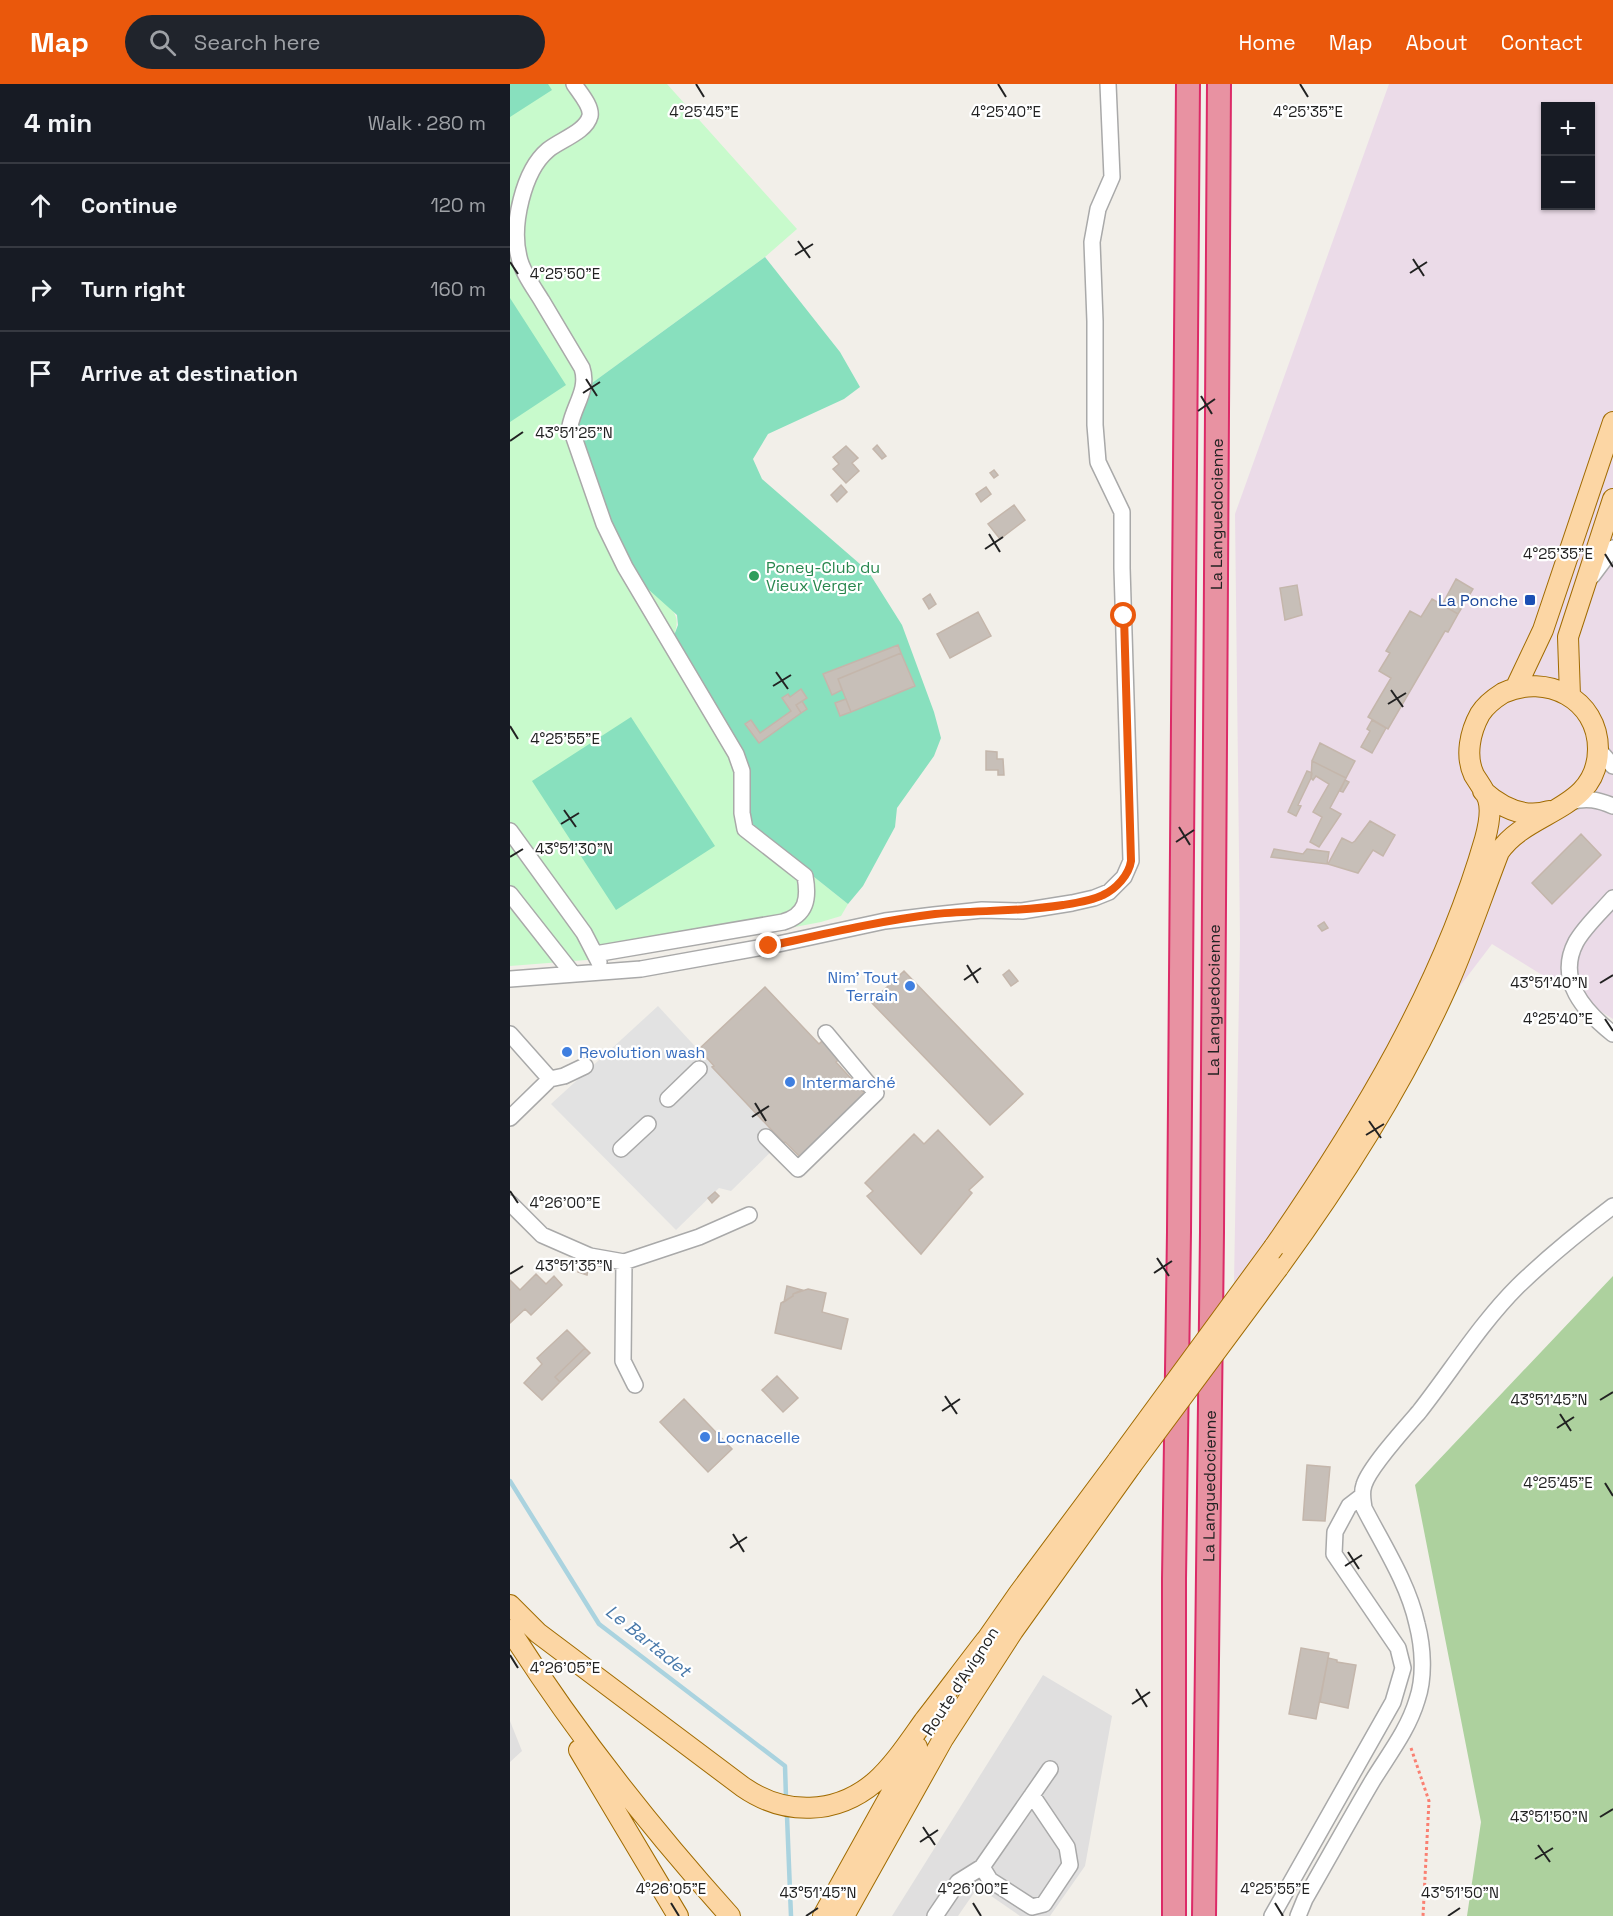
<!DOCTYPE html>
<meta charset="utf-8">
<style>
body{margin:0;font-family:"Space Grotesk",sans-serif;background:#20242c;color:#f1f3f6}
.controls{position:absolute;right:18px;top:18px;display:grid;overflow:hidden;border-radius:0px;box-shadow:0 2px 4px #0004}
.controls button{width:54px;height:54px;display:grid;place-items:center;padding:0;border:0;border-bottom:2px solid #363941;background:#171b24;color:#f1f3f6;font:30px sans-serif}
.stop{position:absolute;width:18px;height:18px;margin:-14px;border:4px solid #ea580c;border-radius:50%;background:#fff}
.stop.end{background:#ea580c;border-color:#fff;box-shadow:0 2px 6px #0008}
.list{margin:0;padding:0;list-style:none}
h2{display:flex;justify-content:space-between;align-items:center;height:78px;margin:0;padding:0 24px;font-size:26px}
h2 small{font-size:20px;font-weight:400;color:#9ea1a6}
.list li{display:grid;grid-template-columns:39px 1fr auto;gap:18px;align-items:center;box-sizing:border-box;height:84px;padding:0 24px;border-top:2px solid #363941}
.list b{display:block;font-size:22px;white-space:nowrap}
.list em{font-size:20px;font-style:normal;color:#9ea1a6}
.icon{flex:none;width:33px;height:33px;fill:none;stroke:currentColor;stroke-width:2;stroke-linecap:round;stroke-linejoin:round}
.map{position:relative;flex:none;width:1103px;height:1832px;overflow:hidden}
header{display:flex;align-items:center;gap:36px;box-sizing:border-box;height:84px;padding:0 30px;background:#ea580c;color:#fff}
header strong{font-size:28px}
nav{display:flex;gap:33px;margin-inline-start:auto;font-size:21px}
.search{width:420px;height:54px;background:#20242c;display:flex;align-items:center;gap:15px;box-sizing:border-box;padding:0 21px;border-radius:33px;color:#9ea1a6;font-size:22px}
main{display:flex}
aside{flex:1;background:#171b24}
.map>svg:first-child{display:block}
.residential{fill:#e0dfdf}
.industrial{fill:#ebdbe8;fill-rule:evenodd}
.forest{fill:#add19e}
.park{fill:#c8facc}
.pitch{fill:#88e0be}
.parking{fill:#e2e2e2}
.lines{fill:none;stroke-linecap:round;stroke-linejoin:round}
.stream{stroke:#aad3df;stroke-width:4.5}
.building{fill:#c7bfb8;stroke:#c4b6ab;stroke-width:1.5}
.minor-casing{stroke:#a9a9a9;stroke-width:18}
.major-casing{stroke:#a06b00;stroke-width:22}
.highway-casing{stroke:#dc2a67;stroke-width:26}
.path{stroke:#fa8072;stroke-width:3;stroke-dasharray:3 3;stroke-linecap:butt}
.minor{stroke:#fff;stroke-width:15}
.major{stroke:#fcd6a4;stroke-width:20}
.highway{stroke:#e892a2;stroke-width:22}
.major-bridge-casing{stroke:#a06b00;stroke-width:22;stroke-linecap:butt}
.major-bridge{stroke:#fcd6a4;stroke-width:20}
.route{stroke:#ea580c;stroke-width:8}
.ticks{fill:none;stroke:#222;stroke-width:2}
.leisure-dot{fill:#2e9e5b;stroke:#fff;stroke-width:2}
.transit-dot{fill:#1a4fb4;stroke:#fff;stroke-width:2}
.shop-dot{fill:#3f7fe0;stroke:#fff;stroke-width:2}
.labels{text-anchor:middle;stroke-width:4.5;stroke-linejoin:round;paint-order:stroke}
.street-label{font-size:16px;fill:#222;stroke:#fff}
.leisure-label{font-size:16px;fill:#27864d;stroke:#fff;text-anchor:start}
.transit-label{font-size:16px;fill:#164399;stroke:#fff;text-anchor:end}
.shop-label{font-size:16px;fill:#366cbe;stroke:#fff;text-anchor:start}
.water-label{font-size:18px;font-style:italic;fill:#4a7aab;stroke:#fff}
.ticks-label{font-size:15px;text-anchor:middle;fill:#222;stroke:#fff;stroke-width:4.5;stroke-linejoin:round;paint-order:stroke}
</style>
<header>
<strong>Map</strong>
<div class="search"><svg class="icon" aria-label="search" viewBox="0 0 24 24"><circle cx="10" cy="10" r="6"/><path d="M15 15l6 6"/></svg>Search here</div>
<nav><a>Home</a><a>Map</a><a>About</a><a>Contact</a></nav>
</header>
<main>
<aside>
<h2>4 min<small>Walk · 280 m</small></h2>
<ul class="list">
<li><svg class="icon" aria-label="ahead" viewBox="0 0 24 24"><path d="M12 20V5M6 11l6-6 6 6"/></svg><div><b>Continue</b></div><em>120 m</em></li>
<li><svg class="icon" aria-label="right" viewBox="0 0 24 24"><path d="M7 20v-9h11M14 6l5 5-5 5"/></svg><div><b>Turn right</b></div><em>160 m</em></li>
<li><svg class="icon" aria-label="arrive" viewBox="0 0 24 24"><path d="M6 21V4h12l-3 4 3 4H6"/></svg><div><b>Arrive at destination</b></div></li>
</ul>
</aside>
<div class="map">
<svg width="1103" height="1832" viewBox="0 0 1103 1832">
<rect width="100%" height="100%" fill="#f2efe9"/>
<path class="residential" d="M533,1591L602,1632L575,1782L540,1832H510L468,1803L448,1832H382Z
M0,1637L12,1667L0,1678Z"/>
<path class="industrial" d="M879,0H1103V935L982,860L724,1199L730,855L725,430ZM1036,22H1080V122H1036Z"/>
<path class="forest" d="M1103,1192V1832H957L971,1738L905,1401Z"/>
<path class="park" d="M0,0H157L287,145L255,173L82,299L159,522C169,533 168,540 163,554L234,669L239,690L245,746L338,820L331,832L311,838L221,855L102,874L0,882Z"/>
<path class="pitch" d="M0,0H38L42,6L0,33Z
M255,173L330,268L350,303L334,315L258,350L243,375L252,395L358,487L392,541L424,628L431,654L424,672L387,724L385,743L353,802L338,820L245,746L239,732V690L234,669L163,554L168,541L167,531L129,497L110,460L89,410L66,340L82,299Z
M0,214L56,301L0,338Z
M121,633L205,762L106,826L22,697Z"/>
<path class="parking" d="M148,922L272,1057L221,1107L209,1104L166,1146L41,1020Z"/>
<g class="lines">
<path class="stream" d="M0,1397L89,1540L275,1682L276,1714
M277,1732L281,1832"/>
</g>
<path class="building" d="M367,361L376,372L372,375L363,365Z
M336,362L348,374L342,379L349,387L336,399L323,385L329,380L323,373Z
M484,386L488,391L484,394L480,389Z
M331,401L337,408L327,418L321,411Z
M476,403L481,410L471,418L466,410Z
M504,421L515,436L490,455L478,440Z
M946,495L963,505L948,530L932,521Z
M787,501L792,531L775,536L770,504Z
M420,510L426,520L419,525L413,515Z
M922,515L948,530L938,548L935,547L878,645L858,633L881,594L869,587L880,569L876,567L900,527L911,533Z
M468,528L481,552L440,574L427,550Z
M388,561L391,569L328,595L332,606L322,611L313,590Z
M391,569L405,602L341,628L328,595Z
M291,605L297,614L286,621L291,629L249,659L235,640L241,636L250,649L281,627L272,614L278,610L280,613Z
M336,615L341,628L330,632L325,619Z
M292,617L297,625L291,629L286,621Z
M862,636L876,644L862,669L851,663L860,647L857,645Z
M810,659L845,677L836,694L802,677Z
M476,667L487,668V675H493L494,691H488V686H476Z
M802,677L836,694L820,724L831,730L809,763L800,758L812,733L803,728L819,700L806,692L803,696L801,694Z
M797,687L802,689L801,694L788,721L791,722L786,732L778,728Z
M835,696L839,698L833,708L830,707Z
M860,737L885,751L873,772L863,766L848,789L818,780L832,754L842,759L845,757Z
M1071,750L1091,771L1042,820L1022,799Z
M764,765L793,770L797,765L819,768L817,780L761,773Z
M814,838L818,844L812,847L808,842Z
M499,886L508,897L501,902L493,891Z
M394,887L513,1010L480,1041L361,918Z
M255,903L309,960L314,955L331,974L326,978L357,1012L291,1074L275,1058L274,1059L202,983L204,982L189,965Z
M428,1046L473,1093L459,1106L462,1109L411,1170L357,1112L363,1107L355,1099L404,1050L414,1060Z
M205,1108L209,1112L202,1119L198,1114Z
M69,1183L78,1186L77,1191L68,1188Z
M26,1190L36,1200L44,1192L52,1201L21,1231L15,1225L0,1239V1196L10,1206Z
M277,1202L292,1206L283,1210V1212L274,1218Z
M298,1205L316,1209L312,1228L338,1235L331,1265L265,1249L271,1219L283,1212V1210Z
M57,1246L75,1264L45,1293L50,1298L32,1316L14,1299L32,1280L27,1274Z
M75,1264L80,1269L50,1298L45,1293Z
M267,1292L288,1314L273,1328L252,1306Z
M174,1315L222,1365L198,1388L150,1338Z
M797,1381L820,1383L815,1437L793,1436Z
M791,1564L819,1569L806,1635L779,1630Z
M818,1574L827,1576V1578L846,1581L838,1624L810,1618Z"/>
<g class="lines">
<g class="minor-casing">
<path id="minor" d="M64,0C69,8 82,22 80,32C76,48 50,56 38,66C13,87 1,142 9,173C12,188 24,204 32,217C45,239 59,262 72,284C79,305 64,321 60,342L94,440L115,483L226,670L232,687V729L235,745L295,792C299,814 297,831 273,838L85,870
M1082,492L1103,464
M1088,665L1103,682
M1061,718C1076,713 1089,716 1103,722
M0,747L74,849L89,878
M0,810L63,890
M1103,814C1091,828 1075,842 1066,858C1046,896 1074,927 1103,950
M0,895L131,885L259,862L375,837L424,831L472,826L512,827L562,819L584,814L599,808L614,793L621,777L612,484V428L588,378L585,341V237L582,158L588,125L602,93L598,0
M0,950L40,995
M158,1015L189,985
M0,1034L40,995L54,992L75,982
M256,1053L288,1085L366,1009L316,949
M111,1065L138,1040
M0,1119L32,1151L80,1172L114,1178L189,1153L239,1131
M114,1178L113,1277L125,1301
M472,1783L540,1685
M425,1832L448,1798L472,1783L480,1796L522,1823L534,1820L560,1781L557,1763L522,1711
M762,1832L883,1618L893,1584L888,1564L824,1470L825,1448L839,1422L852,1412
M788,1832L795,1815C818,1775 840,1735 863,1696C879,1670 898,1646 907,1616C915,1593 913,1563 907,1540C898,1499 873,1461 854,1424C853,1416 851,1409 854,1401C859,1384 895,1344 909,1328C942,1286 970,1240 1008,1202C1038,1173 1070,1147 1103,1122"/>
</g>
<g class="major-casing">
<path id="major" d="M1006,603L1033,546L1103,338
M1060,612L1058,553L1103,415
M973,707C992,724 1014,735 1039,727
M764,1163C851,1037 932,904 975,755C978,744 982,727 978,715C975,707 969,699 964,691C955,672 960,648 970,630C975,622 985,614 993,609C1036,589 1088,615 1088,665C1088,727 1017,726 989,768C972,812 957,857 938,900C893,1001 833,1095 768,1184
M0,1521L28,1549L233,1703C275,1732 326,1731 365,1698C384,1681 399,1658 414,1637C435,1610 455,1583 476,1556
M0,1546C65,1648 140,1743 220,1832
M470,1565L509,1509L608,1376
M69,1666L168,1832
M313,1832L407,1663
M334,1832L433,1655L503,1547L621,1382"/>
</g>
<g class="highway-casing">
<g id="highway">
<path d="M664,1832V1495L669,1148L678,0"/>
<path id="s1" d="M694,1832L702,1148L709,0"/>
</g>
</g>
<path class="path" d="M901,1664L919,1717L913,1832"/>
<use href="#minor" class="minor"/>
<use href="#major" class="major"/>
<use href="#highway" class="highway"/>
<g class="major-bridge-casing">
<path id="major-bridge" d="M608,1376L764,1163
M621,1382L768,1184"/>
</g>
<use href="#major-bridge" class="major-bridge"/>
</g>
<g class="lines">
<path class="route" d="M259,862C314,850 369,837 425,830C468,826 510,828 553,821C566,819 581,817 593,811C606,805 619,791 621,777L614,532"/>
</g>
<path class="ticks" d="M186,0L194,13M488,0L496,13M790,0L798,13M288,157L300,174M285,171L303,160M903,175L914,192M0,178L8,190M900,189L917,178M76,295L87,312M73,309L90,298M691,312L702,330M688,327L705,315M0,357L13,348M479,450L490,468M475,465L493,453M1095,470L1103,483M266,588L278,605M263,602L281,591M881,606L893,623M878,620L896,609M0,642L8,655M54,726L66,743M51,740L69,729M669,743L680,761M666,758L684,746M0,773L13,765M457,881L468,899M454,896L471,884M1090,899L1103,891M1095,935L1103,947M245,1019L256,1037M242,1033L259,1022M859,1037L871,1054M856,1051L874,1040M0,1107L8,1119M647,1174L659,1192M644,1189L662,1177M0,1190L13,1182M435,1312L447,1330M1090,1316L1103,1308M432,1327L450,1315M1050,1330L1061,1347M1047,1344L1064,1333M1095,1399L1103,1412M223,1450L234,1468M220,1464L237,1453M838,1468L849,1485M835,1482L852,1471M0,1571L8,1584M626,1605L637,1623M622,1620L640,1608M1090,1733L1103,1725M413,1743L425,1761M410,1758L428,1746M1028,1761L1040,1778M1025,1775L1043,1764M161,1819L169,1832M463,1819L471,1832M765,1819L773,1832M296,1832L308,1824M938,1832L950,1824"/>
<circle class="leisure-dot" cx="244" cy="492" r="6"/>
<rect class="transit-dot" x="1014" y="510" width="12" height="12" rx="3"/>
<g class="shop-dot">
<circle cx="400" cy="902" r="6"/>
<circle cx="57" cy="968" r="6"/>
<circle cx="280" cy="998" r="6"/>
<circle cx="195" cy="1353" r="6"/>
</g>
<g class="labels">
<g class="street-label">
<text dy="6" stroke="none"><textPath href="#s1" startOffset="1402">La Languedocienne</textPath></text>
<text dy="6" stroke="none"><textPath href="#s1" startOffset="916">La Languedocienne</textPath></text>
<text dy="6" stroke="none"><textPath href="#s1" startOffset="430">La Languedocienne</textPath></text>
<text transform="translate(450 1597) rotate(-57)" y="6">Route d'Avignon</text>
</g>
<g class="leisure-label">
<text x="256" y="489">Poney-Club du<tspan x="256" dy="18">Vieux Verger</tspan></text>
</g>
<g class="transit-label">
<text x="1008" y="522">La Ponche</text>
</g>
<g class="shop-label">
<text x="388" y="899" text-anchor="end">Nim' Tout<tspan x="388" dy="18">Terrain</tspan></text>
<text x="69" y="974">Revolution wash</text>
<text x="292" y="1004">Intermarché</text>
<text x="207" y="1359">Locnacelle</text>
</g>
<g class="water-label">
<text transform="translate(138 1557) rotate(39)" y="6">Le Bartadet</text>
</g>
</g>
<g class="ticks-label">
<text x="194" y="33">4°25'45"E</text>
<text x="496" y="33">4°25'40"E</text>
<text x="798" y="33">4°25'35"E</text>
<text x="55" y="195">4°25'50"E</text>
<text x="64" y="354">43°51'25"N</text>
<text x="1048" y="475">4°25'35"E</text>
<text x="55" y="660">4°25'55"E</text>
<text x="64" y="770">43°51'30"N</text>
<text x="1039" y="904">43°51'40"N</text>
<text x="1048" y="940">4°25'40"E</text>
<text x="55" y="1124">4°26'00"E</text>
<text x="64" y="1187">43°51'35"N</text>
<text x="1039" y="1321">43°51'45"N</text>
<text x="1048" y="1404">4°25'45"E</text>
<text x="55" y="1589">4°26'05"E</text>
<text x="1039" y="1738">43°51'50"N</text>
<text x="161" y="1810">4°26'05"E</text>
<text x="463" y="1810">4°26'00"E</text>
<text x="765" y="1810">4°25'55"E</text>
<text x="308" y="1814">43°51'45"N</text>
<text x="950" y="1814">43°51'50"N</text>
</g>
</svg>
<div class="controls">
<button>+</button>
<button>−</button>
</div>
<div class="stop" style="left:614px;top:532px"></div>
<div class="stop end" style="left:259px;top:862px"></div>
</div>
</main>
